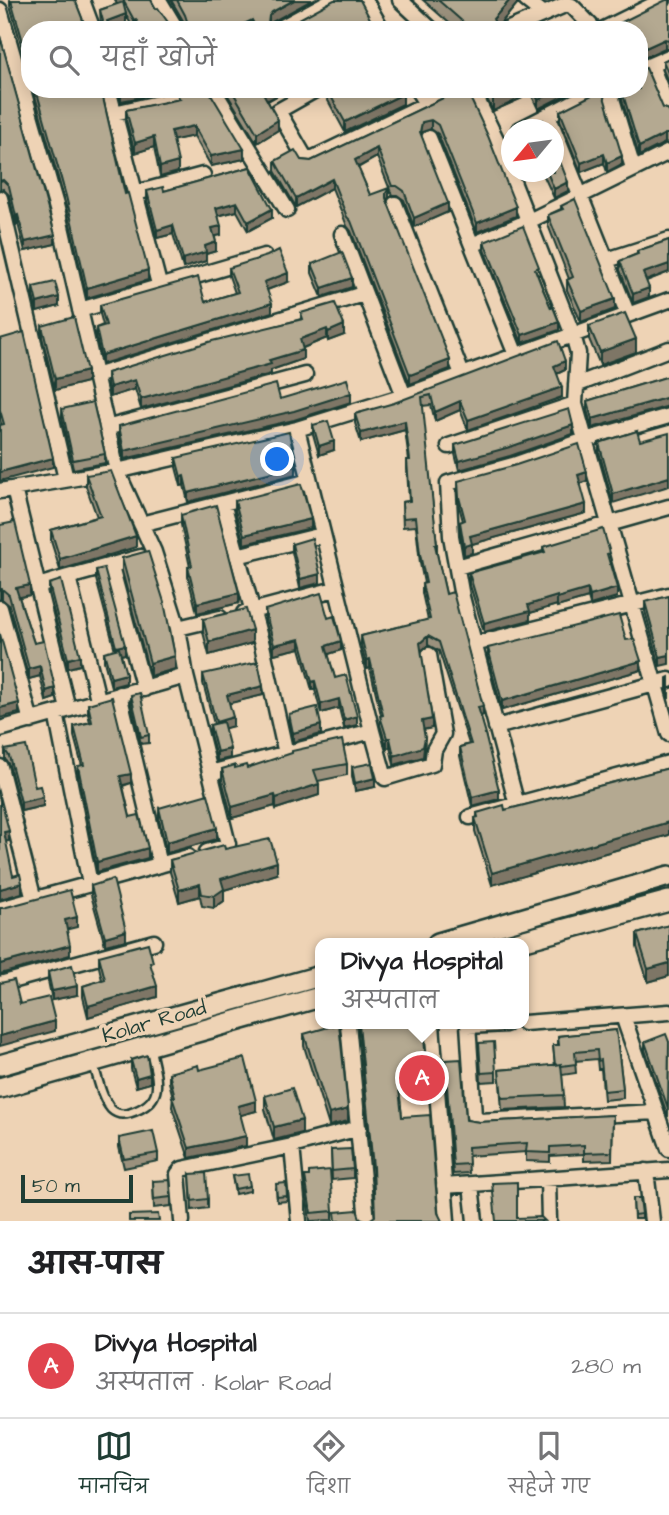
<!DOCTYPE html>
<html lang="hi">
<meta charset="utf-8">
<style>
body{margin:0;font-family:"Architects Daughter","Playpen Sans Deva",sans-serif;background:#f2f2f2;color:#202124}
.compass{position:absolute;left:501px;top:119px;width:63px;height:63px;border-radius:50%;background:#fff;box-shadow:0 4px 18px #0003;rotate:241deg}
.scale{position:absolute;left:21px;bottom:18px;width:112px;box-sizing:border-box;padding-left:7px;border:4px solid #1f3d34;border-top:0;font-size:19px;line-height:24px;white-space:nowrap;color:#1f3d34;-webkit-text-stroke:5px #eed3b5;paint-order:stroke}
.you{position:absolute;left:278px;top:460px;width:24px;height:24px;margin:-18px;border:5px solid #fff;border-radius:50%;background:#1a73e8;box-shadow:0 0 0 10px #1a73e833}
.badge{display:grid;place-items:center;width:46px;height:46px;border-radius:50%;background:#1f3d34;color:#fff;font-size:23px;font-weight:700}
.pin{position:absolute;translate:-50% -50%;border:4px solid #fff;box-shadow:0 2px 7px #0006}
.popup{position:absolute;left:315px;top:938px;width:214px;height:91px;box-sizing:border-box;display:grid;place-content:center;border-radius:14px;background:#fff;filter:drop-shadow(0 2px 5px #0005);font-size:23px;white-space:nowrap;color:#757577}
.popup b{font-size:26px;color:#202124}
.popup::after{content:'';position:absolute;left:50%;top:100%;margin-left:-14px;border:14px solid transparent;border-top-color:#fff}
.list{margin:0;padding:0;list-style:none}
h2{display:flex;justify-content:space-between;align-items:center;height:91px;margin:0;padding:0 28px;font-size:30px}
h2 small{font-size:23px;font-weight:400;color:#757577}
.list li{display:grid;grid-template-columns:46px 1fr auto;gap:21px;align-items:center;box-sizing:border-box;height:105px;padding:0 28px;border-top:2px solid #e0e0e0}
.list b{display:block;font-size:26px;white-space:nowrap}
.list p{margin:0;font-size:23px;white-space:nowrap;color:#757577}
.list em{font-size:23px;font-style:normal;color:#757577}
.icon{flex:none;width:38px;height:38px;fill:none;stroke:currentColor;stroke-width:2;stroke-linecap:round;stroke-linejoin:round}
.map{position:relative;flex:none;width:669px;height:1221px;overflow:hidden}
.search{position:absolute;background:#fff;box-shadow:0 4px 18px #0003;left:21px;right:21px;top:21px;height:77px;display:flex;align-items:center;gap:18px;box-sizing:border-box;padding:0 24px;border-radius:28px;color:#757577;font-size:26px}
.sheet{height:196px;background:#fff}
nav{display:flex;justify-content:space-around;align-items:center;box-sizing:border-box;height:98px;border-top:2px solid #e0e0e0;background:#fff;font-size:19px;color:#757577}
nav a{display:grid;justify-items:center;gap:4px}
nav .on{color:#1f3d34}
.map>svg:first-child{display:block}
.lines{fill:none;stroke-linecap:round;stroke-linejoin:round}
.lane-casing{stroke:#1f3d34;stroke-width:12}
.street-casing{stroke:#1f3d34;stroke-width:19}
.secondary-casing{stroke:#1f3d34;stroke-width:24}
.lane{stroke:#eed3b5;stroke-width:7}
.street{stroke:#eed3b5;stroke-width:14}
.secondary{stroke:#eed3b5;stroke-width:19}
.wall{fill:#9b917d;stroke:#1f3d34;stroke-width:2}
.shaded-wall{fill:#7e7666;stroke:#1f3d34;stroke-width:2}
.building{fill:#b4a991;stroke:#1f3d34;stroke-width:2}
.labels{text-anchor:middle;stroke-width:7;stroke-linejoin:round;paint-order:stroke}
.street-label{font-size:21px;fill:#1f3d34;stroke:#eed3b5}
</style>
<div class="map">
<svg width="669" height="1221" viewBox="0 0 669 1221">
<rect width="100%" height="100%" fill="#eed3b5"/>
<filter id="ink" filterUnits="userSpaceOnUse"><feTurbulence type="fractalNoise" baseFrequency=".0143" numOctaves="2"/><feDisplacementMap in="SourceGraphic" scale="14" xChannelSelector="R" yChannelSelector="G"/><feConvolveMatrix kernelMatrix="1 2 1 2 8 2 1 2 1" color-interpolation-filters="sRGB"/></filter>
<g filter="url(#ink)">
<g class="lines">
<g class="lane-casing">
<path id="lane" d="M93,1063C98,1078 101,1097 111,1109C117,1115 123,1115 130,1113C168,1101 156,1078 150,1047"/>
</g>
<g class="street-casing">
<path id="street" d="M82,0L93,30
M159,0L177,30
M365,0L382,30
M400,0L432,30
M526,0L544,14
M0,10L57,209L117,471L154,552L178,628L186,676L228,844L225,847L207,852
M277,30L332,0
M507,30L567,4L572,6L595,30
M602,30L663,0
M651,65L669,110
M639,70L669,57
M108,89L160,288
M213,89L287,210
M317,89L278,111L307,161L426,104L451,89
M417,89L426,104
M472,89L497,141L573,335L578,353L575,404L669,734
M609,89L633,168
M114,113L171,100
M548,115L628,315
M519,130L599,89
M429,138L516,355
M136,193L203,175
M0,198L66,479
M395,204L462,374
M342,234L404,396
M472,245L529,221L669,152
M607,260L669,240
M80,310L264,256
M95,376L363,294
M576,385L669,349
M106,428L305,375
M449,446L575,404
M14,489L68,709
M0,491L117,471L297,429L404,396L669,300
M223,503L262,645L286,754
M141,524L309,481
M237,556L322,535
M111,566L144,689
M457,567L669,507
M38,586L68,577
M0,608L31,721
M244,613L335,589
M178,628L220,618
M474,644L669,595
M119,694L160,865
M98,699L68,577L141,557
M56,713L90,884
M496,727L669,680
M0,729L186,676
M372,731L385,778L432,764L434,750L443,734L429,655
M0,767L34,900
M210,773L372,731L297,429
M517,805L462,597L451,536L448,483L513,465L585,440L669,416
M470,817L669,763
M0,909L188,857
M0,984L154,942
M623,1016L669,1149
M524,1023L669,1012
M348,1024L367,1221
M432,1024L447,1221
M468,1024L474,1116L479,1121L656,1112
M468,1026L506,1024
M292,1146L299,1221
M646,1171L652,1221
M548,1179L549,1221
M471,1185L475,1221
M444,1186L669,1170
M182,1221L178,1174L182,1169L292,1146L359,1128"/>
</g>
<g class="secondary-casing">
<path id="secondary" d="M438,943L669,876
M514,943L669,901
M0,1065L320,976
M0,1088L320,997"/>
</g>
<use href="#lane" class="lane"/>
<use href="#street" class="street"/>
<use href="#secondary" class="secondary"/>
</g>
<path class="wall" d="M10,0H75L84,23L91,29L101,26L100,10L117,4L115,0H151L156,9L172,28H182L185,24L171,0H312L272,22L269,25L273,29L376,30H137L136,29L134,30L126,15V24L110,30H30V76L10,5Z
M423,0H517V4L497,28L498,30H457Z
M669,0V49L665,48L639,60V30Z
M0,36L55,244L25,251L18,224L16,225L9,195L3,189L0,190Z
M669,58V84L663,70V61Z
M33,89H101L125,194L148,280L87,298L66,206Z
M118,89H142V97L121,101Z
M168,89H208L244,159L211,166L194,136L173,140L178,172L160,177L154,147L135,153L126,120V110L178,100V95L174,91H169Z
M224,89H289L268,101L278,130L257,143Z
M325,89H400L403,104L345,132L325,95Z
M462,89L516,216L477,232L438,134L431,129L422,132L421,135L448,212L414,227L404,200L397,195H392L377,157L358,168L370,195L389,197L387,200L450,369L410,384L351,231L347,226L332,188L296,207L275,171V161L301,160L311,161Z
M482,89H522V98L493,111Z
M532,89H577L538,109L532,96Z
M622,91L669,110V144L665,143L639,156L622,100Z
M560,111L622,164L607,172L604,163L581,172L560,120Z
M250,167L272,218L248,231L237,211L218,216L221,235L215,236L216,251L206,254V261L183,268L173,234L157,238L147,200V191H164Z
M542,172H554L568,191L554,198Z
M561,206L615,309L581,322L567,290V280L569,279L548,225V215L561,209Z
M669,240V272L646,281L649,297L633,303L620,270V261L637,254V251Z
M484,242L539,275L538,276L559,330L522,343L484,250Z
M312,264L352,287L322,297L312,273Z
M229,268L288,282L267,290L272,312L102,364L96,336V328L103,325L100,314V305L205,302L235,293L229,276Z
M33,287L59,306L37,312L33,296Z
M301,313L344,335L328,341L327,338L303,348V359L271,370V374L141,409L135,389L110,397L107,383V373L301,319Z
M42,326L87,382L55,390L42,337Z
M589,326L636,352L600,365L589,339Z
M0,339L53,467L1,424L0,420Z
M565,361V370L557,374L562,397L468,430L460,410L435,421L431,405L422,406L437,545V554L446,594L483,715L481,716L499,799L472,806L460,756V747L469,744L439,651L428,645L421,651L432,728L423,730L425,747L423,757L394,765L390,747L387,748L380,725L381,715L370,668L367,669L361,645V636L428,620L422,593V584L424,583L420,563L416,526L403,527L402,502L409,501L407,469V460H409L405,430L361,442L355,423V414Z
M669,376L592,428L587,410V401Z
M280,399L351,402L294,420L124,459L119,435V426Z
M62,409L105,454V463L73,469L62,418Z
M313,425L334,450L319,455L313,434Z
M637,431L613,503L599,452V443Z
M573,434L510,456L459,470L455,454V445Z
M176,458L296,474L188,502L184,485L181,486L176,467Z
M86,475L136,547L60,570L51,541V530L97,517L86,486Z
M458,481H587L580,483L586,513L472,544V553L464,555L460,531V522L463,521L459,506Z
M235,501L311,528L244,544L235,510Z
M181,515L239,603L197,613L188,577V567H190L181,525Z
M0,525L30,595L19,597L34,643L55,698L46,701L40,676L29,679L9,605L2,599Z
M292,544L320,583L300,588L292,552Z
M543,547L610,562L617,597L590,605L588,598L557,607V605L530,613V620L484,632L469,582V573L543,552Z
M122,558L175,669L150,676L122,571Z
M96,570L125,654L121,655L126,683L111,687L104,661V652L115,650L96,579Z
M49,584L80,665L68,668L49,593Z
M669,596L660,666L645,611V602Z
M265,610L328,618L341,650L328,654L335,678L357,725L344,728L339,708L321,713L315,690H312L300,648L274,654L265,619Z
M203,619L252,643L209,655L203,632Z
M626,640L641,670L502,710L488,657V648Z
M203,674L263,695L229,703L233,726L224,728L230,758L217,761L210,734V725L214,724L203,683Z
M669,677V699L667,691V678Z
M131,695L149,735V743L141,744L131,702Z
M88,704L131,783L123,786L130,817L148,858L97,872L78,776V766H82L74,736V726L90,722L88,714Z
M289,714L321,734L293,742L289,722Z
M5,750L35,787L43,806L21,811L9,765L5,759Z
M347,764V775L318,781L319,795L276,809L275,806L232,818L222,780V769Z
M352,767L375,787L355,791L352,776Z
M669,768V835L492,885L475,831V818H477V813L505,810Z
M159,808L217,839L167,853L159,820Z
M225,849L277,874L224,890V901L214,908L202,906L200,896L179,902L170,872V860Z
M91,886L126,940L105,945L91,895Z
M669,925V976L648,982L637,947V934Z
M99,956L153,973L157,997L88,1017L83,997V986L102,980L99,967Z
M48,972L77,995L52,1000L48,981Z
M358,1024H423L427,1085L399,1088L402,1117L438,1213L375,1217L373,1177Z
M616,1030L623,1089V1098L604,1100L601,1069H598L597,1059L575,1061L576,1073L562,1075L564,1107L502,1110L499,1070L555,1065L553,1045H558V1036Z
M304,1034L348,1121L329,1126L304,1046Z
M645,1042H669L668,1117L645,1050Z
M479,1043L496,1072V1081L481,1082Z
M131,1060L150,1083L136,1087L131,1069Z
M445,1060L466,1120L479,1122L613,1115L612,1160L584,1161V1154L550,1156V1162L526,1161V1152L468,1156L469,1173L453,1174Z
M199,1070L256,1111L240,1115L246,1146L189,1158L172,1107L173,1097L169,1082V1073Z
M265,1096L302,1133L274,1140L265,1109Z
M119,1138L158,1153V1161L124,1168L119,1147Z
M331,1150L353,1169V1178L332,1180Z
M190,1174L208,1199V1208L192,1210Z
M232,1176L250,1186V1191L235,1194Z
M305,1176H309L333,1211V1220L310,1221L305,1185Z
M153,1181L171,1197V1206L154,1208Z
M286,1183L287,1201L277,1202L276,1188Z
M633,1198L642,1214V1219H634Z"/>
<path class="shaded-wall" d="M294,0H312L272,22L269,26V16L272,12Z
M510,0H517V4L495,30L493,19Z
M126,14V24L110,30L107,21Z
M136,19V29L134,30V20Z
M252,20V30H232Z
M665,39V48L639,60V51Z
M136,89H142V97L121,101V93Z
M270,89H289L263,103V93Z
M512,89H522V98L493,111V98Z
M560,89H577L538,109V100Z
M403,94V104L345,132V122Z
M278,120V130L257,143V133Z
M431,120V129L422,132L420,141V132L422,122Z
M194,126V136L171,141V131Z
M665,134V143L639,156V147Z
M154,137V147L135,153V143Z
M377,148V157L355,169V160Z
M244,149V159L211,166V156Z
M604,154V163L581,172V163Z
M622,156V164L607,172V163Z
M178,162V172L160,177V167Z
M332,179V188L296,207V198Z
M568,182V191L554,198V189Z
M389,188V197L386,202V193Z
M237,202V211L216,216V208Z
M448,203V212L414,227V218Z
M516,207V216L477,232V223Z
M272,209V218L248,231V222Z
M18,215V224L16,225V216Z
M173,225V234L157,238V230Z
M221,226V235L212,237V228Z
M55,235V244L25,251V242Z
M216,242V251L206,254V261L183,268V259L205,246Z
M669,264V272L643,282V273Z
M148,270V280L87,298V288Z
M288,273V282L264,291V282Z
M352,278V287L322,297V288Z
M649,288V297L633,303V294Z
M59,297V306L37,312V303Z
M615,299V309L581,322V311Z
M272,303V312L102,364V355Z
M559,322V330L522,343V335Z
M344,325V335L328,341V332Z
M327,329V338L300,349V339Z
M636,339V352L600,365V352Z
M303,350V359L271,370V374L141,409V399Z
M450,360V369L410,384V375Z
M565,361V370L554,375V366Z
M87,371V382L55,390V379Z
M135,380V389L110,397V387Z
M562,387V397L468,430V420Z
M351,393V402L294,420L124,459V451Z
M669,397V406L592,428V419Z
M460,401V410L435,421V412Z
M405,421V430L361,442V433Z
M573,425V434L510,456L459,470V461Z
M334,441V450L319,455V446Z
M53,458V467L0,481V472Z
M296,466V474L188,502V493Z
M587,472V481L578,484V475Z
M184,476V485L181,486V477Z
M669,477V486L613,503V494Z
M586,504V513L472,544V553L464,555V546L470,536Z
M311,519V528L244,544V535Z
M136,536V547L60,570V559Z
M320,574V583L300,588V579Z
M30,585V595L16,598V588Z
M617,588V597L590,605V596Z
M0,589H2V599H0Z
M588,589V598L557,607V598Z
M239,593V603L197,613V603Z
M557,596V605L530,613V620L484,632V623L528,605Z
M252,630V643L209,655V642Z
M428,636V645L420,652V643Z
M300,639V648L274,654V645Z
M341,641V650L326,655V646Z
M125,645V654L116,656V647Z
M669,655V664L660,666V657Z
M80,656V665L68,668V659Z
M175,656V669L150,676V663Z
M370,659V668L367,669V660Z
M641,661V670L502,710V701Z
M40,666V676L29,679V669Z
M126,674V683L111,687V678Z
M315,681V690H312V682Z
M263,686V695L227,704V695Z
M55,688V698L46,701V691Z
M339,699V708L321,713V704Z
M19,703V713L0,718V708Z
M483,706V715L478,717V707Z
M357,716V725L344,728V720Z
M233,717V726L216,731V722Z
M432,719V728L422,730V721Z
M321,725V734L293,742V733Z
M387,738H390V747L387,748Z
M425,738L423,757L394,765V756Z
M230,749V758L217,761V752Z
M131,774V783L120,786V776Z
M375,778V787L355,791V783Z
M319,784V795L276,809V798Z
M499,790V799L472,806V797Z
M275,795V806L232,818V807Z
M43,797V806L21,811V802Z
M669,822V835L492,885V873Z
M217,828V839L167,853V842Z
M9,831V841L4,842V832Z
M148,848V858L97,872V862Z
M277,862V874L224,890V901L214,908V896L221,879Z
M22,883V893L0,899V889Z
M200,884V896L179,902V890Z
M77,917V927L65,930V920Z
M126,931V940L105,945V937Z
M70,945V955L0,974V964Z
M669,963V976L648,982V969Z
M77,986V995L52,1000V991Z
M157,986V997L88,1017V1006Z
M55,1021V1031L0,1046V1036Z
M150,1074V1083L136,1087V1078Z
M256,1101V1111L238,1116V1106Z
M348,1109V1121L329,1126V1114Z
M302,1120V1133L274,1140V1127Z
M246,1136V1146L189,1158V1148Z"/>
<path class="building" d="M11,0H75L84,23L91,29L101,26L103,21L100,10L123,2L126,14L107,21L110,29L109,30H30V66Z
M123,0H151L156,9L158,8L172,28H182L187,21L185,15L177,0H294L272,12L269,16L268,24L273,29H281L334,0H360L376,30H257L252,20L232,30H142L136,19L134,20Z
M438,0H510L493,19L498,30H472Z
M666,0H669V40L665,39L639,51V30H606Z
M0,36L55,235L25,242L18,215L16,216L9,186L3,180L0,181Z
M669,58V75L663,61Z
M646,68L663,108L669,110V134H665L639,147L622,91L627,89H639V70Z
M36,89H101L125,194L128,193L148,270L87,288L66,196Z
M120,89H136L121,93Z
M180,89H208L244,149L211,156L194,126L171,131L178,162L160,167L154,137L135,143L126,110L180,99L178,96Z
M231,89H270L263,93L278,120L257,133Z
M327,89H400L403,94L345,122Z
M462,89H466L488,136L516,207L477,223L438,125L431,120L422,122L420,132L448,203L414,218L404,191L397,186H392L377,148L355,160L370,195L389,188L386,193V198L450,360L410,375L351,221L347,217L332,179L296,198L275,161L295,150L301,160L311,161Z
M489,89H512L493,98Z
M533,89H560L538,100Z
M602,90L622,156L607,163L604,154L581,163L560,111Z
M543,120L547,130H527V128Z
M554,146L568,182L554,189L547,172H554Z
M250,167L272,209L248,222L237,202L216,208L221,226L212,228L216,242L205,246L206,252L183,259L173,225L157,230L147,191L163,187L164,191Z
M575,199L615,299L581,311L567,280L573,277L548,215L563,209L561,206Z
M523,226L539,267L535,269L542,287L551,308L553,307L559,322L522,335L484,242Z
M669,240V264L643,273L649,288L633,294L620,261L638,254L637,251Z
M279,250L288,273L264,282L272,303L102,355L96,328L106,325L100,305L198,277L205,302L238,292L229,268L267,256Z
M342,252L352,278L322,288L312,264Z
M55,282L59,297L37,303L33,287Z
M335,303L344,325L328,332L327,329L300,339L303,350L269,360L271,364L141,399L135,380L110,387L107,373L212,341L303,319L301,313Z
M625,313L636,339L600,352L589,326Z
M74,317L87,371L55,379L42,326Z
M24,332L53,458L0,472V425L4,424L0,410V339Z
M558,341L565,361L554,366L562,387L468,420L460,401L435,412L431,395L422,397L437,545H435L446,594L453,592L483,706L478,707L486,734H485L499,790L472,797L460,747L471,744L439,642L428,636L420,643L432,719L422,721L425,738L423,747L394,756L390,738H387L380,716L383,715L370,659L367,660L361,636L430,619L422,584L426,583L420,554L416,517L403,518L402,502L410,501L407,460H410L405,421L361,433L355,414L394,403Z
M669,376V397L592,419L587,401Z
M347,379L351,393L294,411L124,451L119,426L276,384L280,399Z
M93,402L105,454L73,460L62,409Z
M569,409L573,425L510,447L459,461L455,445Z
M328,421L334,441L319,446L313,425Z
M637,431L640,441L669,433V477L613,494L599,443Z
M289,432L296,466L188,493L184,476L181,477L176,458Z
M579,444L587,472L578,475L586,504L470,536L472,544L464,546L460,522L465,520L459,497L458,481L516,465Z
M111,471L136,536L60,559L51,530L101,516L86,475Z
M301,484L311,519L244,535L235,501Z
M216,505L239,593L197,603L188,567L192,566L181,515Z
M15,522L30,585L16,588L34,643L44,641L55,688L46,691L40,666L29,669L9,595L2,589H0V525Z
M603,529L610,553L607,554L617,588L590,596L588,589L557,598V596L528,605L530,611L484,623L469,573L545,552L543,547Z
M312,538L320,574L300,579L292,544Z
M148,551L164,602L175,656L150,663L122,558Z
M104,568L125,645L116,647L96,570Z
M61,580L80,656L68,659L49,584Z
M321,593L328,618L334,616L341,641L326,646L335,678L346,675L357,716L344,720L339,699L321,704L315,681L312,682L300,639L274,645L265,610Z
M669,596V655L660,657L645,602Z
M246,609L252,630L209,642L203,619Z
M619,615L626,640L634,639L641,661L502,701L488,648Z
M0,634L19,703L0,708Z
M119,648L126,674L111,678L104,652Z
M258,662L263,686L227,695L233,717L216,722L203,674Z
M140,693L149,735L141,737L131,695Z
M112,697L131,774L120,776L130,817L139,815L148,848L97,862L78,766L84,765L74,726L92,722L88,704Z
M317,707L321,725L293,733L289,714Z
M223,722L230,749L217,752L210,725Z
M342,740L347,764L314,770L319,784L276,798L275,795L232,807L222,769L235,765V768L246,765L247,768L292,753V751Z
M26,746L35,787L40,786L43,797L21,802L9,756L5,750Z
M372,763L375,778L355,783L352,767Z
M669,768V822L492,873L475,818L478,817L477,813L504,805L505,810Z
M208,794L217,828L167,842L159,808Z
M0,796L9,831L4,832L13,876L20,874L22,883L0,889Z
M270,839L277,862L221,879L224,889L214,896L202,894L200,884L179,890L170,860L224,845L225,849Z
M113,879L126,931L105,937L91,886Z
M70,890L77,917L65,920L70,945L0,964V908H3Z
M669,925V963L648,969L637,934Z
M148,943L153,962L150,963L157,986L88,1006L83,986L105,979L99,956Z
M72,965L77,986L52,991L48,972Z
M14,980L20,1004L49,997L55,1021L0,1036V983Z
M339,1024L348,1109L329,1114L304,1034Z
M359,1024H423L427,1076L398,1079L402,1117L430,1115L438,1213L442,1221H368L375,1216L373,1167Z
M616,1030L623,1089L604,1091L601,1060L598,1061L597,1050L575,1052L576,1064L561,1066V1064L555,1065L553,1045H559L558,1036Z
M666,1034L669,1042L668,1108L645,1042Z
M494,1042L496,1072L481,1073L479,1043Z
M147,1055L150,1074L136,1078L131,1060Z
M245,1058L256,1101L238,1106L246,1136L189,1148L172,1097H175L169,1073L198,1065L199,1070Z
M461,1059L466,1120L479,1122L613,1115L612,1152L584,1153V1145L550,1147V1153L526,1152L527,1143L468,1147L469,1164L453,1165L445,1060Z
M561,1064L564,1095L502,1098L499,1070Z
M292,1088L302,1120L274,1127L265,1096Z
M153,1131L158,1153L124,1159L119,1138Z
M351,1149L353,1169L332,1171L331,1150Z
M330,1170L333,1211L311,1213L305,1176H309V1172Z
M206,1173L208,1199L192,1201L190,1174Z
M248,1174L250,1186L235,1189L232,1176Z
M170,1180L171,1197L154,1199L153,1181Z
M517,1182V1218L541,1217L545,1221H496L492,1183Z
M286,1183L287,1196L277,1197L276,1184Z
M633,1198H640L642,1214L634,1215Z
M357,1210L360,1218L367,1221H336L335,1212Z
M158,1214L159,1221H129V1215Z"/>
</g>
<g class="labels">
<g class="street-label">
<text transform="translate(154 1021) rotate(-16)" y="7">Kolar Road</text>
</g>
</g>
</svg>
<svg class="compass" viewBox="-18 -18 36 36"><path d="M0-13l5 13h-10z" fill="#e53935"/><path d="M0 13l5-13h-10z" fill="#757577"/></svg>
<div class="scale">50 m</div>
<div class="you"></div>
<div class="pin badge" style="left:422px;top:1078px;background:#e0444e">A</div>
<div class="popup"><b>Divya Hospital</b>अस्पताल</div>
<div class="search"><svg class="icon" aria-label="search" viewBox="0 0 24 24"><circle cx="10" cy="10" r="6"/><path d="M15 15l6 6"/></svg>यहाँ खोजें</div>
</div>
<section class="sheet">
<h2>आस-पास<small></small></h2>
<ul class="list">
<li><span class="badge" style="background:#e0444e">A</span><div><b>Divya Hospital</b><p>अस्पताल · Kolar Road</p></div><em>280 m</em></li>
</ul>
</section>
<nav>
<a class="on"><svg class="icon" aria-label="map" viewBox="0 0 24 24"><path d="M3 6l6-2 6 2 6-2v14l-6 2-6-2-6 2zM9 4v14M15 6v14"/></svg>मानचित्र</a>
<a><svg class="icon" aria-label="directions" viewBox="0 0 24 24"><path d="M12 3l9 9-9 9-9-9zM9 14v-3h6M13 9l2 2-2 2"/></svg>दिशा</a>
<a><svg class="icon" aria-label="saved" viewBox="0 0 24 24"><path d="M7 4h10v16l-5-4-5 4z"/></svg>सहेजे गए</a>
</nav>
